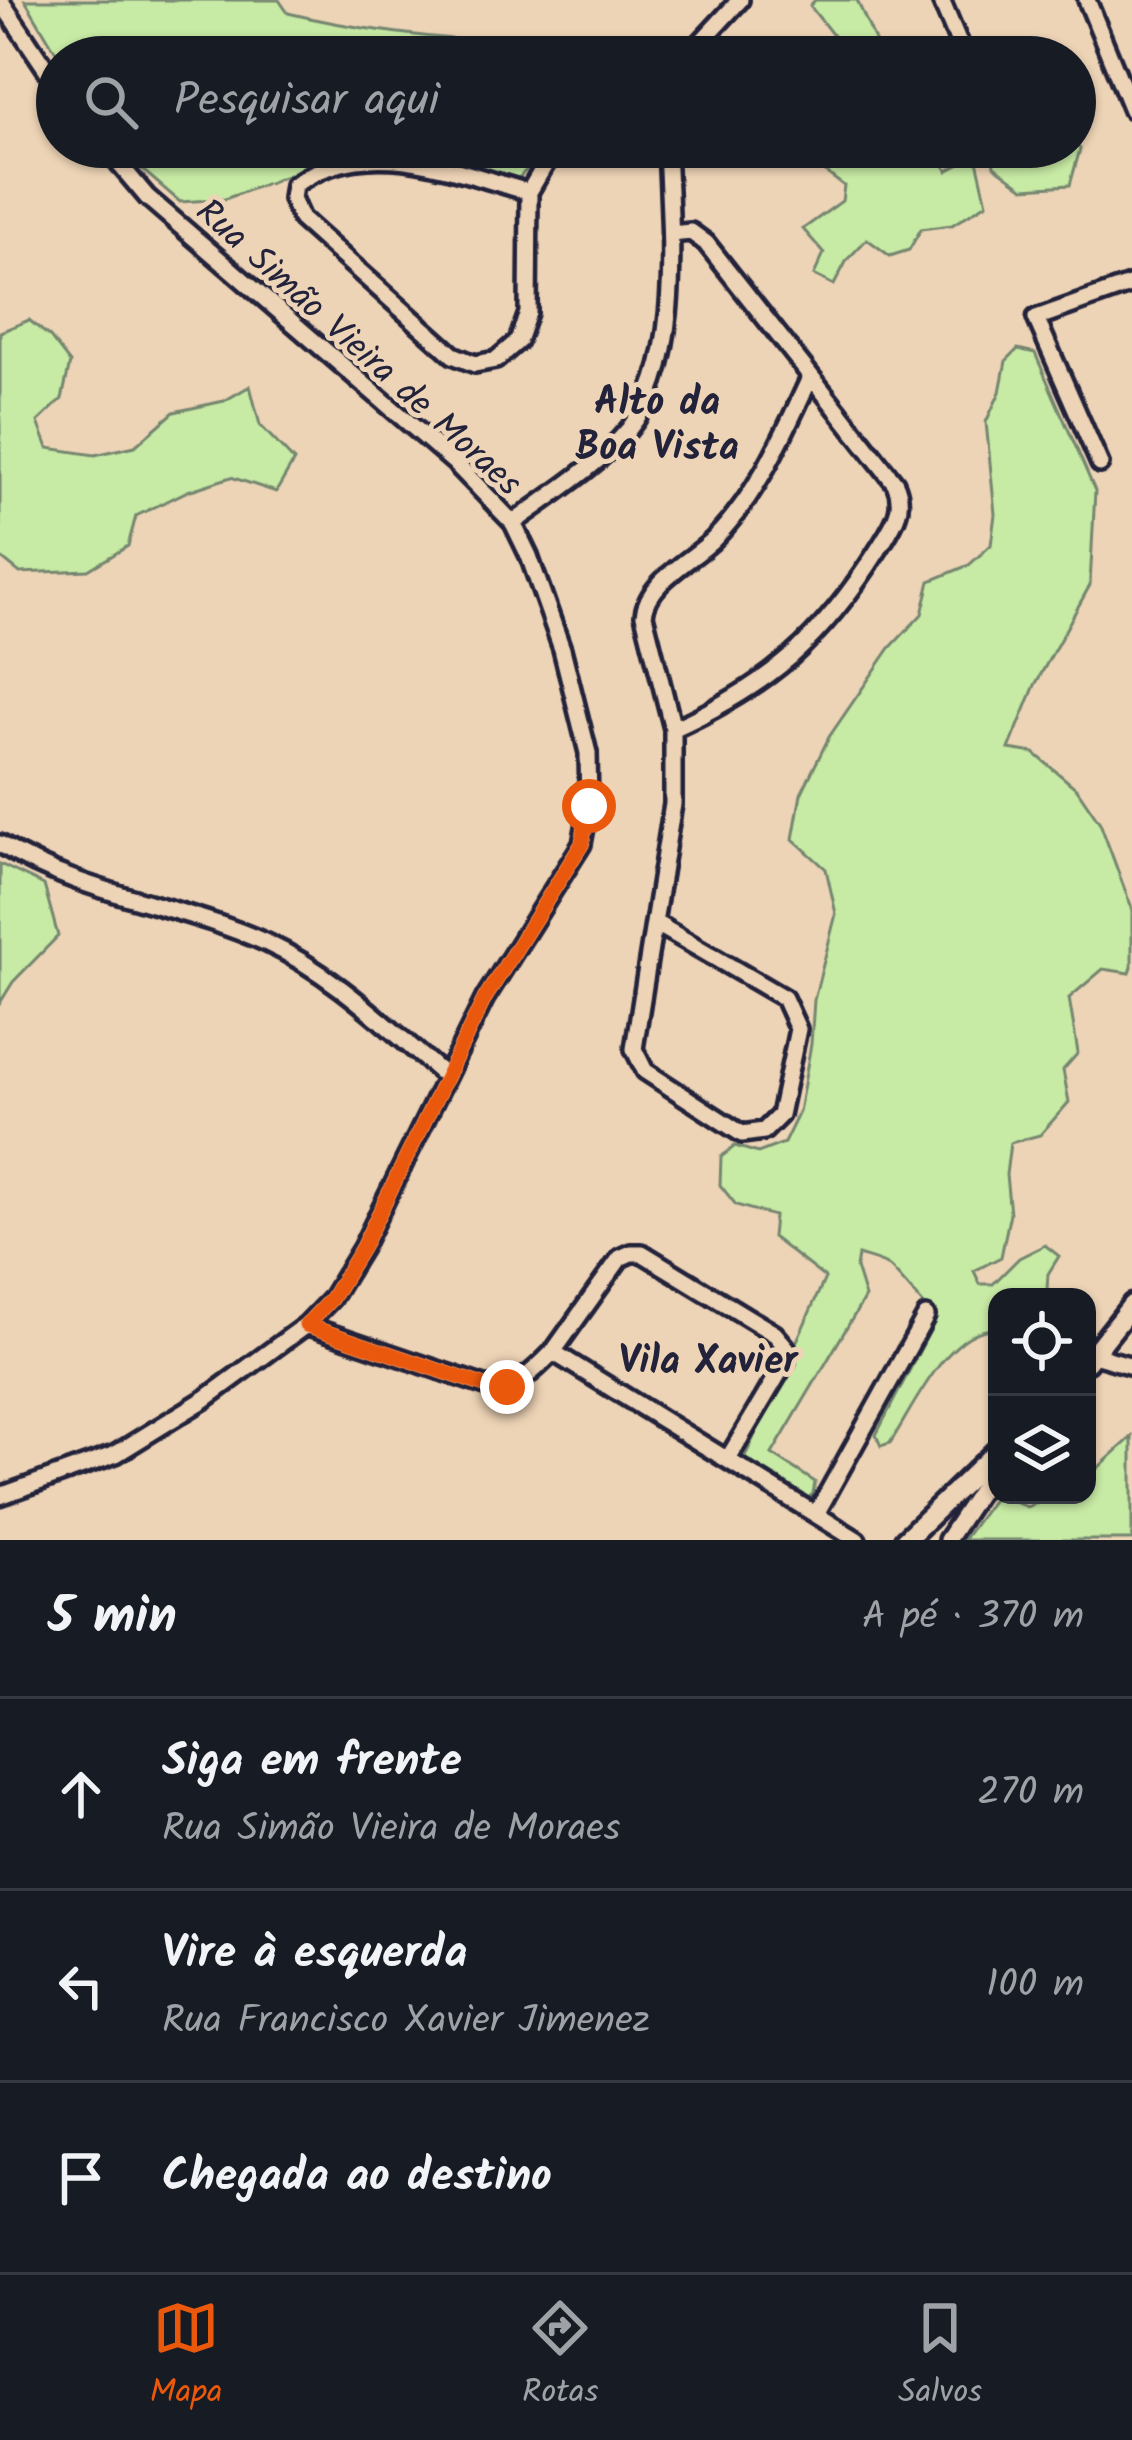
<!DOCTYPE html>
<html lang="pt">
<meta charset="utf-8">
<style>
body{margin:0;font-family:Kalam,sans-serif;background:#20242c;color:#f1f3f6}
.controls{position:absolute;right:36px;bottom:36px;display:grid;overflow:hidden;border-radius:24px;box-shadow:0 3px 9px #0004}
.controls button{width:108px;height:108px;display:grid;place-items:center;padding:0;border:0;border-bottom:3px solid #363941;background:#171b24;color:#f1f3f6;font:60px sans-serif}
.stop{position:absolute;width:36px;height:36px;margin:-27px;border:9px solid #ea580c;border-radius:50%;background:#fff}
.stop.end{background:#ea580c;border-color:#fff;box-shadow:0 3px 12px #0008}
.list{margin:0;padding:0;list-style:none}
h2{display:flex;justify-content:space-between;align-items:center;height:156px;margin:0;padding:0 48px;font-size:51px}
h2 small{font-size:39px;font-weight:400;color:#9ea1a6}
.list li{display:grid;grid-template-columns:78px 1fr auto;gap:36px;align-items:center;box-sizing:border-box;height:192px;padding:0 48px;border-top:3px solid #363941}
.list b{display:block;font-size:45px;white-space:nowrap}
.list p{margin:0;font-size:39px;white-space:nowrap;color:#9ea1a6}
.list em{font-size:39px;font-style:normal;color:#9ea1a6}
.icon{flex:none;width:66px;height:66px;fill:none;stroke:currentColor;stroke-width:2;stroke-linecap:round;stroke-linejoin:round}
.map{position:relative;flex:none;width:1132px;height:1540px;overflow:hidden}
.search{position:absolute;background:#171b24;box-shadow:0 3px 9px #0004;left:36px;right:36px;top:36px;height:132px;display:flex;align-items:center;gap:30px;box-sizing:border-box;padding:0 42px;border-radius:66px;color:#9ea1a6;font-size:45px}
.sheet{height:732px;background:#171b24}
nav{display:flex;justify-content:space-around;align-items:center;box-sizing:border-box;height:168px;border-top:3px solid #363941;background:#171b24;font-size:33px;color:#9ea1a6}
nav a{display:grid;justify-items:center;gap:6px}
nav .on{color:#ea580c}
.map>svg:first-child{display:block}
.green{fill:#c7eaa4;stroke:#748670;stroke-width:3}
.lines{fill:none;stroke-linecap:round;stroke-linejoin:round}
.minor-casing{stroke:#22223b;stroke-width:24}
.major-casing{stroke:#22223b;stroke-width:27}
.minor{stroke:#eed4b6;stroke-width:15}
.major{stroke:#eed4b6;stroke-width:18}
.route{stroke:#ea580c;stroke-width:15}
.labels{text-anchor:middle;stroke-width:10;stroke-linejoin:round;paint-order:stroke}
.street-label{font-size:36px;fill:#22223b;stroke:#eed4b6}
.neighbourhood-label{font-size:39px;font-weight:bold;fill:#22223b;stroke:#eed4b6}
</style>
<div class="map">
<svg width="1132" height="1540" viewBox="0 0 1132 1540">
<rect width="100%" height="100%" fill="#eed4b6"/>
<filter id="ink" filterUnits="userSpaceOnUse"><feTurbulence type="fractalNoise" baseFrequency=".00833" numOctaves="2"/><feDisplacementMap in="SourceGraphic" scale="24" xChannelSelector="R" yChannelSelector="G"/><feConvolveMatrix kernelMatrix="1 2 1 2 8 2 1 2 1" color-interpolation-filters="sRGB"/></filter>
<g filter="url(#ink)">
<path class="green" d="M25,0H279L288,13C366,32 445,40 524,44L538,57H59Z
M815,0H857L882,57H822L842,47L810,6Z
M1075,144L1080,149L1070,185L1024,188L994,166L991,147Z
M123,147H364L225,199L180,202L138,166Z
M415,147H547L517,180Z
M792,147H938L947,171L976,156L987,203L952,225L921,229L909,250L890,256L867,239L847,260L834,285L814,275L824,253L803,229L842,201L844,186Z
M29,320L50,337L70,363L62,399L38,422L48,448L95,455L135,446L174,412L224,401L250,386L260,425L294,461L276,492L231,477L188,491L136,516L128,546L88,570L20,573L0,557V332Z
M1018,349L1035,353L1095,491L1090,585L1035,685L1009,749L1034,753L1077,789L1100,823L1132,909V967L1130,973L1103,969L1069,998L1078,1053L1063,1070L1069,1102L1040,1135L1010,1143L1006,1175L1010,1213L1001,1257L974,1271L980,1284H993L1019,1258L1045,1245L1059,1256L1048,1274L1047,1289L1057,1297H997V1329C949,1326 914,1407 890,1443L881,1446L876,1435L935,1321C932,1314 894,1270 888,1266C881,1261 867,1258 858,1255L856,1268L865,1297L772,1454L815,1482L813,1494L805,1501L744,1459L825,1278L772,1237L774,1216L736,1205L720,1185L721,1157L735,1146L758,1153L784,1143L799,1112L811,1044L814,1000L836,914L826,869L793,839L801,794L829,737L890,648L922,614L930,581L969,565L991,545L995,514L986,422L1000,392L1006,361Z
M0,864L44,885L58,936L13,982L0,1003Z
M1132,1437V1540H963L997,1494L1011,1495V1501L1027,1507L1056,1495H1087V1478Z"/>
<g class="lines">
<g class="minor-casing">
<path id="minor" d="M0,0L57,85
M941,0L965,57
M1087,0L1132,110
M687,57L740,0
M529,192C452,171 368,132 294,185L292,199L301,219L453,355L475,364L496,360L518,341L528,313L529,192L546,163L563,147
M671,234L691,232L706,243L895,483C907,509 892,527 878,550C822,639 770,685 673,729
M1100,464L1036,318L1132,284
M513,523C551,495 598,466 629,429C684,361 670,229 667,147
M0,844C81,895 181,904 267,943C334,974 388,1028 444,1075
M657,924L784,998L798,1029L780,1115L764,1131L742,1134L645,1071L634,1049L673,804V729L644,615C647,582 691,561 713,540C758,495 783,435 810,378
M306,1325L485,1386C520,1388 529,1375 553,1352L857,1540
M553,1352L620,1258L631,1253H642L775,1334L786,1347V1361L729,1457
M1094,1355L1132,1366
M0,1496L116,1454L205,1399L306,1325L331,1299L362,1248L485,998L582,844L589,806L588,753L562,649L529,556L513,523L454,462L147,197L105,147
M816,1514L926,1316
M947,1540L997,1465"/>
</g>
<g class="major-casing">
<path id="major" d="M1087,1362L1132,1305
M905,1540L997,1451"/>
</g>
<use href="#minor" class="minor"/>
<use href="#major" class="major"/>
</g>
</g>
<g class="lines" filter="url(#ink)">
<path class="route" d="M507,1387L485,1386L306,1325L331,1299L362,1248L485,998L582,844L589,806"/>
</g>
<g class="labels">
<g class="street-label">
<text transform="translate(360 346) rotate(42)" y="13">Rua Simão Vieira de Moraes</text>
</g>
<g class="neighbourhood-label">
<text x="657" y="414">Alto da<tspan x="657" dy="45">Boa Vista</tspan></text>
<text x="708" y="1373">Vila Xavier</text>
</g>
</g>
</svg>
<div class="controls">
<button><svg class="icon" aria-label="locate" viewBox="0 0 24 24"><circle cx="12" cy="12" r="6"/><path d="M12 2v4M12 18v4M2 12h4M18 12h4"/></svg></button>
<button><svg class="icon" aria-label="layers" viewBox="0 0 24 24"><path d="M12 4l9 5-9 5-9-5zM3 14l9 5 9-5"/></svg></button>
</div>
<div class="stop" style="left:589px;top:806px"></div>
<div class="stop end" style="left:507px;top:1387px"></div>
<div class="search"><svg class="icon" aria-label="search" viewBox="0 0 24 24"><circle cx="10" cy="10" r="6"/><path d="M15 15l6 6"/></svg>Pesquisar aqui</div>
</div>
<section class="sheet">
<h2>5 min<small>A pé · 370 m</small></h2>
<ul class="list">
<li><svg class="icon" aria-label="ahead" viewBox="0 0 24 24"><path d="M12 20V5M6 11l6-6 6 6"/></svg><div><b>Siga em frente</b><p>Rua Simão Vieira de Moraes</p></div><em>270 m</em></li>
<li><svg class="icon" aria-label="left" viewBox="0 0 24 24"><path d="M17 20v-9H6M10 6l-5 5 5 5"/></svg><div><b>Vire à esquerda</b><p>Rua Francisco Xavier Jimenez</p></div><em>100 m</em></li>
<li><svg class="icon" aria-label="arrive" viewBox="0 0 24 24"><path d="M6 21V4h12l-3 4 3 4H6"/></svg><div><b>Chegada ao destino</b></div></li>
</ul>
</section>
<nav>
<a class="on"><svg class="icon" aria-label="map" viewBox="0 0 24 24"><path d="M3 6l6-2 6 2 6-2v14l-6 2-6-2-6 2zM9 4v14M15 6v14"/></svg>Mapa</a>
<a><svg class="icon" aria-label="directions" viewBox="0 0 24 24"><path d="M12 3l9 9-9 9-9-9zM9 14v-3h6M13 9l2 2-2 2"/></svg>Rotas</a>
<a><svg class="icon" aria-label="saved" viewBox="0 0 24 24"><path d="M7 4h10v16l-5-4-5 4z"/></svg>Salvos</a>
</nav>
